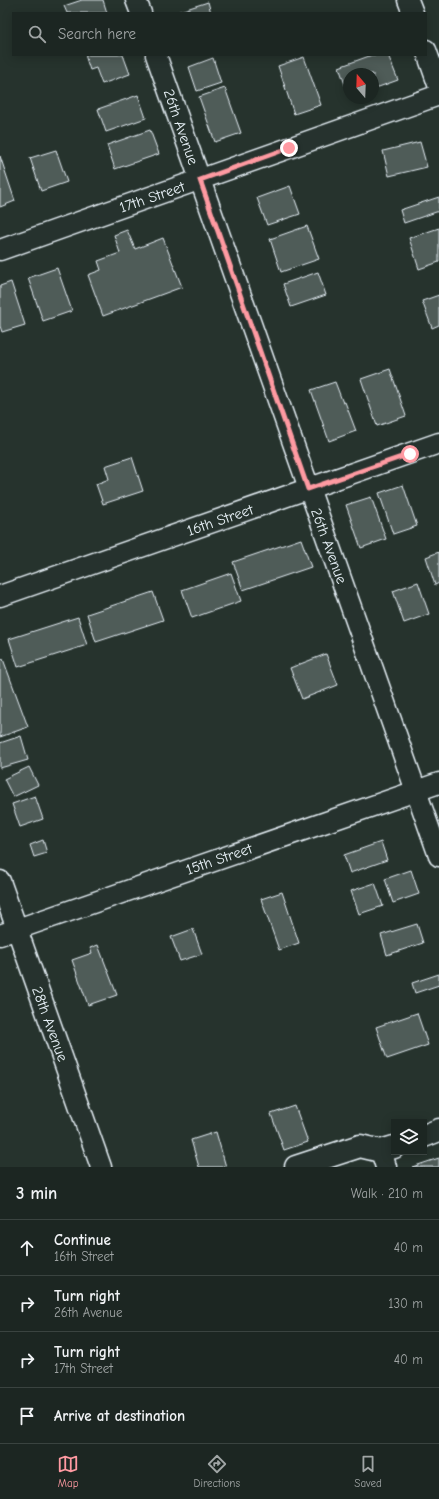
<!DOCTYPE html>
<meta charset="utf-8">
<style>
body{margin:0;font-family:"Comic Neue",sans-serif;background:#29322f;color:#f1f3f6}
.controls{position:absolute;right:12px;bottom:12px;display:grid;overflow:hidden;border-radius:0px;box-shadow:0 2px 10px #0003}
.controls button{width:36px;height:36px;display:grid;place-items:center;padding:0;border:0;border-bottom:1px solid #3a4340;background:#1c2622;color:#f1f3f6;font:20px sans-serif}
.compass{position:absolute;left:343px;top:68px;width:36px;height:36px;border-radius:50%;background:#1c2622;box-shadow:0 2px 10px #0003;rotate:341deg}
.stop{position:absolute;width:12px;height:12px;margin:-9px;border:3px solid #ff9aa2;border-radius:50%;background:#fff}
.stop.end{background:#ff9aa2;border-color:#fff;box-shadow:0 1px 4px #0008}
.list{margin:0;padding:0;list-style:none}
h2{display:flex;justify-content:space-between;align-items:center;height:52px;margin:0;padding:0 16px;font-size:17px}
h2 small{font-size:13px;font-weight:400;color:#a0a5a5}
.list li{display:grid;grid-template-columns:26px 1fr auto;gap:12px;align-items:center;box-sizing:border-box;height:56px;padding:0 16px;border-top:1px solid #3a4340}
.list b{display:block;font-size:15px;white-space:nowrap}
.list p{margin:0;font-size:13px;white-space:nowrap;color:#a0a5a5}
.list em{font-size:13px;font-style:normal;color:#a0a5a5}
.icon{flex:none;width:22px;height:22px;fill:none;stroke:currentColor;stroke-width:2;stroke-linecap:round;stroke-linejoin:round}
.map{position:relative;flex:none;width:439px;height:1167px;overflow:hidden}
.search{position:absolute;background:#1c2622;box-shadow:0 2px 10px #0003;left:12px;right:12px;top:12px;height:44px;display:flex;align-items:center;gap:10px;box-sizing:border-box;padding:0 14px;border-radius:0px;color:#a0a5a5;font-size:15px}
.sheet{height:276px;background:#1c2622}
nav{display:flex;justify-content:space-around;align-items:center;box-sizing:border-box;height:56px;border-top:1px solid #3a4340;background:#1c2622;font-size:11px;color:#a0a5a5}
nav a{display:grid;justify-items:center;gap:2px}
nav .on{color:#ff9aa2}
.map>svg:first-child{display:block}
.building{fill:#505c59;stroke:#e8f1f8}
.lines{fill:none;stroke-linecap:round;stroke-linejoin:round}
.minor-casing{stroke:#e8f1f8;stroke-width:23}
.tertiary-casing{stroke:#e8f1f8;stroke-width:25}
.minor{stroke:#26332d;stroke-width:20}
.tertiary{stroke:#26332d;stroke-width:22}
.route{stroke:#ff9aa2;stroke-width:5}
.labels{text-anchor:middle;stroke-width:3;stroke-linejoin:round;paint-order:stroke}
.street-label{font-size:15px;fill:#e8f1f8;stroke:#26332d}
</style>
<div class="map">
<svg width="439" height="1167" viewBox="0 0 439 1167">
<rect width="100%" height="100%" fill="#26332d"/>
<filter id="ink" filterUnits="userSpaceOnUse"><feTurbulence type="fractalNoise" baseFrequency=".025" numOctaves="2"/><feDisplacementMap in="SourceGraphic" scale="8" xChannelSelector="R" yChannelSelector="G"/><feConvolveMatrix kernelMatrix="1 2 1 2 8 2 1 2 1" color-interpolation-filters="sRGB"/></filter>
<g filter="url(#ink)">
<path class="building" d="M82,0H103L107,13H67L64,6Z
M208,2L211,13H178L177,12Z
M85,55H123L130,74L102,84L96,68L90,70Z
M372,55H388L398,80L373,89V74H349V96L339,67Z
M304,57L321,105L294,114L278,66Z
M213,58L221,83L197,91L189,67Z
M225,88L241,133L215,142L199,97Z
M138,95L146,118L106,132L98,109Z
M150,130L159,154L115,169L107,145Z
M420,142L427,167L389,176L383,151Z
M56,150L67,182L41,191L30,158Z
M0,156L15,201L0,207Z
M290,186L300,214L267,225L257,198Z
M439,197V211L404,223L400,210Z
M307,226L319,259L281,272L270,239Z
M439,228V262L419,269L409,238Z
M127,230L135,249L163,238L182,287L103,316L88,275L101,270L98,261L120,253L114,235Z
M57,268L72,311L43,321L28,278Z
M318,272L326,295L291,307L283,284Z
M11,282L25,325L2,332L0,326V286Z
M439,295V325L432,328L422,301Z
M390,369L406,416L377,426L361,379Z
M335,382L343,403L345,402L356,431L329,441L311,390Z
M132,457L143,491L103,504L96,484L109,479L105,466Z
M403,485L417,526L393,534L379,493Z
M371,497L386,539L361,548L346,505Z
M301,539L311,567L243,590L233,562Z
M439,552V583L435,585L426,557Z
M231,573L241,601L192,618L182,590Z
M418,582L429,614L404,623L393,591Z
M153,592L163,620L96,642L87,614Z
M78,617L87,645L18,667L9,639Z
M326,654L338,685L302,699L290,668Z
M3,659L28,727L0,737V660Z
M21,736L28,760L0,768V743Z
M29,767L38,785L13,797L4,779Z
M35,796L43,819L20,827L12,804Z
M43,840L47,853L34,857L30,845Z
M381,842L387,860L350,873L344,855Z
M411,870L419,894L393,903L385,879Z
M375,883L383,906L359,914L351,891Z
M282,892L299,943L279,950L261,899Z
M417,924L423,943L387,955L381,935Z
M193,929L202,954L180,961L171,937Z
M98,945L117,995L88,1005L72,960L92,953L90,948Z
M439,974V985L415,993L412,983Z
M417,1013L428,1045L387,1059L376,1027Z
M295,1106L308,1142L284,1150L271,1114Z
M216,1132L226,1167H199L191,1140Z
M439,1158V1167H412Z"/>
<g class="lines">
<g class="minor-casing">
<path id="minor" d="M136,0L141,13
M408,0L413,13
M426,50L439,87
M156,55L439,856
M0,250L439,95
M0,596L439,443
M0,881L101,1167
M0,935L439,783
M381,1151L386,1167"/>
</g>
<g class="tertiary-casing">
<path id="tertiary" d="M424,1136L439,1130
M296,1167L360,1146L381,1151L394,1147"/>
</g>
<use href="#minor" class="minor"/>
<use href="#tertiary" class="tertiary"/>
</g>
</g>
<g class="lines" filter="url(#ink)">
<path class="route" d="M289,148L200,180L308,489L410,454"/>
</g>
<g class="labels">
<g class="street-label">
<text transform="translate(181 127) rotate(71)" y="5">26th Avenue</text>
<text transform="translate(152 197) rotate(-19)" y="5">17th Street</text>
<text transform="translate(220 520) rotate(-19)" y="5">16th Street</text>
<text transform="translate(329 546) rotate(70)" y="5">26th Avenue</text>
<text transform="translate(219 859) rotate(-19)" y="5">15th Street</text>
<text transform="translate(50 1024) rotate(70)" y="5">28th Avenue</text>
</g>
</g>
</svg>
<div class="controls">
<button><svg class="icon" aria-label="layers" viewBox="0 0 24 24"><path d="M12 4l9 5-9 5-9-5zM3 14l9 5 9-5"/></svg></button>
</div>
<svg class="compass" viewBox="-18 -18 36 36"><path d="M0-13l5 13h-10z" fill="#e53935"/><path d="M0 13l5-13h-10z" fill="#a0a5a5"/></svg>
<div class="stop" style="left:410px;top:454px"></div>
<div class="stop end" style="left:289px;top:148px"></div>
<div class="search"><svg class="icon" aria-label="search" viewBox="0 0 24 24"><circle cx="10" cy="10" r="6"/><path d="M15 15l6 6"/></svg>Search here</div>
</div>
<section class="sheet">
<h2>3 min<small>Walk · 210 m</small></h2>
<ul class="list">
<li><svg class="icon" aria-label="ahead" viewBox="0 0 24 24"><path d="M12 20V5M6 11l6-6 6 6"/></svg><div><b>Continue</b><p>16th Street</p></div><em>40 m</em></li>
<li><svg class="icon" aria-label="right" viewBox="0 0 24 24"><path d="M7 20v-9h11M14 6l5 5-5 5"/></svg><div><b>Turn right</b><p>26th Avenue</p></div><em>130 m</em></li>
<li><svg class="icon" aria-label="right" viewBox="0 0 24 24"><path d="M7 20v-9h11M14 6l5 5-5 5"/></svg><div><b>Turn right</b><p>17th Street</p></div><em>40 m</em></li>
<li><svg class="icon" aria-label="arrive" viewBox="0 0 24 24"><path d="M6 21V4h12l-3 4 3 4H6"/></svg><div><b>Arrive at destination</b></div></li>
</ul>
</section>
<nav>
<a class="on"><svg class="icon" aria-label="map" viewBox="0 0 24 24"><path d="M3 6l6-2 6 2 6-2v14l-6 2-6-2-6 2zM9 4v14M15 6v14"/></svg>Map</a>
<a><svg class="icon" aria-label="directions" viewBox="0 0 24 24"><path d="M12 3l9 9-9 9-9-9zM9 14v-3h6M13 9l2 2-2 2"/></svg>Directions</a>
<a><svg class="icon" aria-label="saved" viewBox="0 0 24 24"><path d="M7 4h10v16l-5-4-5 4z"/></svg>Saved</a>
</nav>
